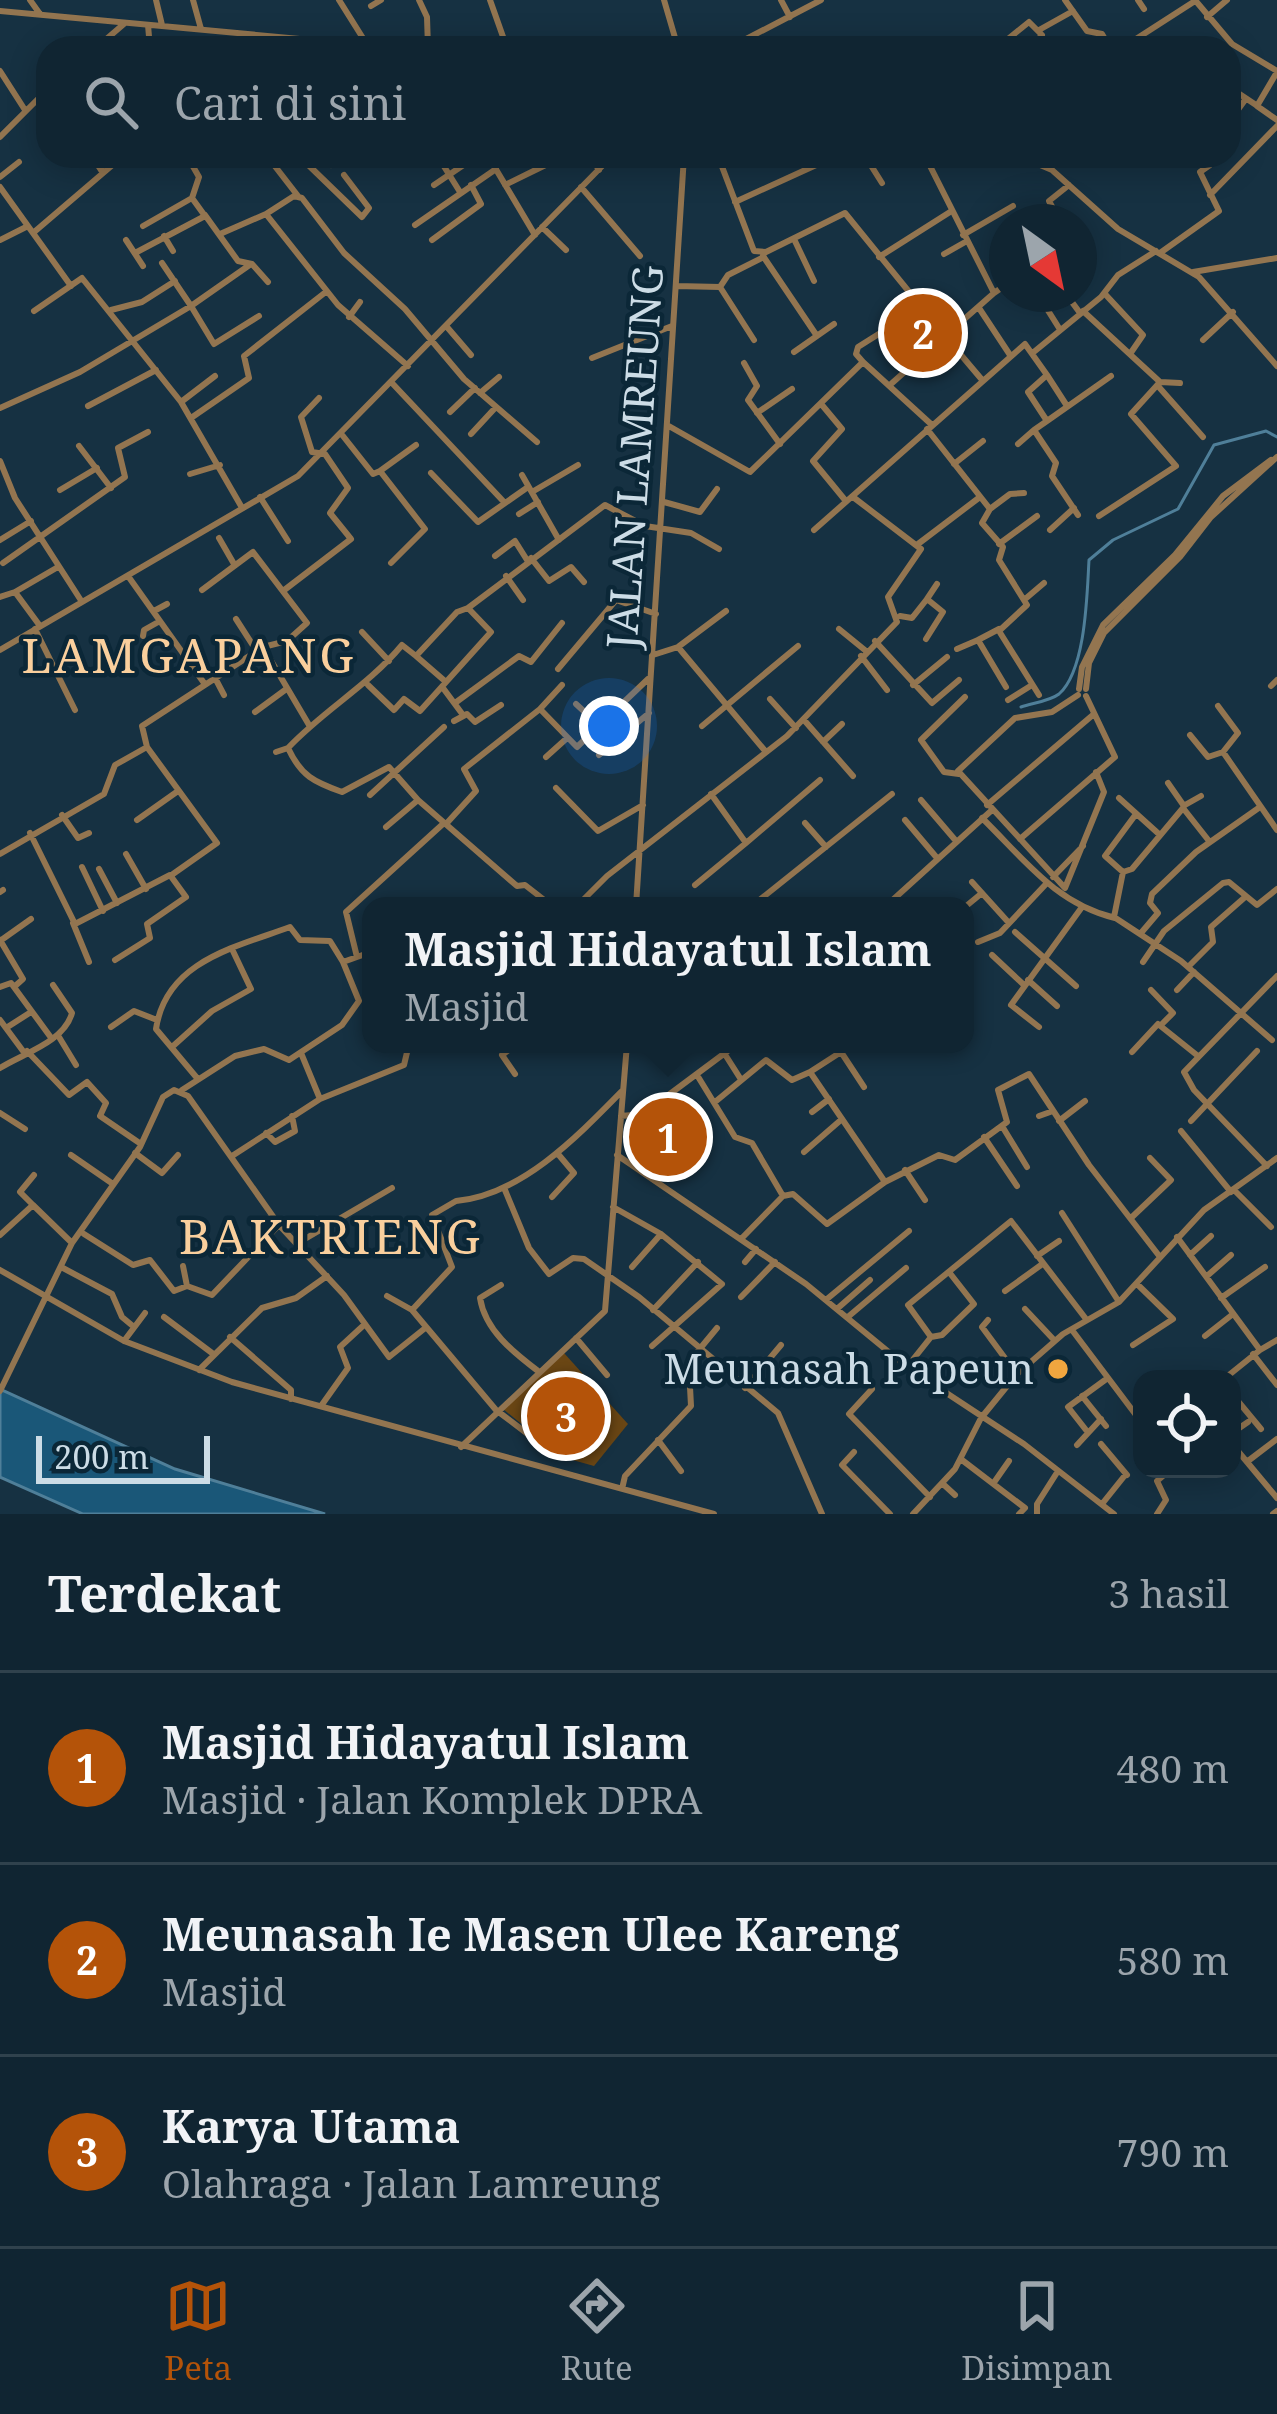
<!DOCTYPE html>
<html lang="id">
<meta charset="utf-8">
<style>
body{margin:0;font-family:"Noto Serif",serif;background:#1e313e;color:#f1f3f6}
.controls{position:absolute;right:36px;bottom:36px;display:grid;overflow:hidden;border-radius:24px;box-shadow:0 6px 30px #0003}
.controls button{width:108px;height:108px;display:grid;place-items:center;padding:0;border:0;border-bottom:3px solid #30424d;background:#102532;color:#f1f3f6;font:60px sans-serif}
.compass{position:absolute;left:989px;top:204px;width:108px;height:108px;border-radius:50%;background:#102532;box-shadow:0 6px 30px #0003;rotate:147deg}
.scale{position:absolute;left:36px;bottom:30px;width:174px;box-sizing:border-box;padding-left:12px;border:6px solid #ccdce6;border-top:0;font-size:33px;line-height:42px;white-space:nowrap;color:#ccdce6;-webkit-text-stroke:9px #0b2737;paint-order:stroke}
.you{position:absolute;left:609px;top:726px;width:42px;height:42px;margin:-30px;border:9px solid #fff;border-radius:50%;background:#1a73e8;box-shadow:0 0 0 18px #1a73e833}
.badge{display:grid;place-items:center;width:78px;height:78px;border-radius:50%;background:#b45309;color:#fff;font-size:39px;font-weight:700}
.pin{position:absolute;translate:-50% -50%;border:6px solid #fff;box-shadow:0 3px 12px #0006}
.popup{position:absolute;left:362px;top:897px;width:612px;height:156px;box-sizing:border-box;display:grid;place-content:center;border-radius:24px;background:#102532;filter:drop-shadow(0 3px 9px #0005);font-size:39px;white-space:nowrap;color:#9ca5ac}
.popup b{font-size:45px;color:#f1f3f6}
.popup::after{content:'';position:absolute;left:50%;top:100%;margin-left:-24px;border:24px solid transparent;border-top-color:#102532}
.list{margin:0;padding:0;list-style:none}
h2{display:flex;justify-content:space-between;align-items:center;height:156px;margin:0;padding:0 48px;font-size:51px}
h2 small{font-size:39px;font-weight:400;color:#9ca5ac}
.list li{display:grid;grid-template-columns:78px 1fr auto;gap:36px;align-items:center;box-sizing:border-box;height:192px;padding:0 48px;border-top:3px solid #30424d}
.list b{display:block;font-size:45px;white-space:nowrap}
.list p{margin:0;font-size:39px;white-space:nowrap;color:#9ca5ac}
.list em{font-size:39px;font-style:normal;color:#9ca5ac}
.icon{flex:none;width:66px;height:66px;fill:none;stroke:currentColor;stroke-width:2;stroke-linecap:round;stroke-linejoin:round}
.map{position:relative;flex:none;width:1277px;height:1514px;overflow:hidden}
.search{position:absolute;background:#102532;box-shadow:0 6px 30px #0003;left:36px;right:36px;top:36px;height:132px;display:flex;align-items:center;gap:30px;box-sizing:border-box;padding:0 42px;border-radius:36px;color:#9ca5ac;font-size:45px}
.sheet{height:732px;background:#102532}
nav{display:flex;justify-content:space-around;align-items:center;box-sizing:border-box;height:168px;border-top:3px solid #30424d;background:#102532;font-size:33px;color:#9ca5ac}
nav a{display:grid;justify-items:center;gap:6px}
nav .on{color:#b45309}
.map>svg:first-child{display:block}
.green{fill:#6a4614}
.water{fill:#1a5778;stroke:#4f7f99;stroke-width:3}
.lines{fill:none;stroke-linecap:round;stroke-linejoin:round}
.stream{stroke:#4f7f99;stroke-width:3}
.minor{stroke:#937550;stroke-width:6}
.poi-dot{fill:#f0a63f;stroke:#0b2737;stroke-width:4.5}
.labels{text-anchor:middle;stroke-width:9;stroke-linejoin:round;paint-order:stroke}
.street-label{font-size:42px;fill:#ccdce6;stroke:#0b2737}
.poi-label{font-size:42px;fill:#ccdce6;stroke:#0b2737;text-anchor:end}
.quarter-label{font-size:48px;letter-spacing:3px;fill:#f9cf9d;stroke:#0b2737}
</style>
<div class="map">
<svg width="1277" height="1514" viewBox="0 0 1277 1514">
<rect width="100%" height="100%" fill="#163142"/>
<path class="green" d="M564,1353L628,1424L594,1466L562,1457L503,1409Z"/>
<path class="water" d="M0,1389L175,1469L325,1514H83L0,1477Z"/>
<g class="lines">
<path class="stream" d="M1021,707C1033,703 1050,701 1059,694C1086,670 1087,594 1089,560L1113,540L1178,509L1214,445L1266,431L1277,437"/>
<path class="minor" d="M30,0L40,14
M156,0L162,25
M193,0L201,29
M339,0L366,43
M419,0L427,17L428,48
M490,0L507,48
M664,0L678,48
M781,0L790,17
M1065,0L1087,31L1102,34L1110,48
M1138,0L1144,9
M1195,0L1232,44L1277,71
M371,6L381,0
M0,11L397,48
M1207,17L1227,0
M148,25L150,48
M1039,30L1073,11
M1003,43L1029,22L1042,35L1029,48
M96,48L125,23
M729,48L821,0
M1122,48L1195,1
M0,71L25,110
M1277,72L1257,106L1277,120
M1229,87L1256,105
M1229,122L1245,100
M0,137L48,89
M92,156L103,173
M267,156L298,196
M299,156L362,217L369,208L344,175
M322,156L331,165
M488,156L535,235
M590,156L599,170
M718,156L754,251L766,252L845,213L945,336L994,293L925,156
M865,156L882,183
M1019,156L1052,170L1118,229L1199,277L1277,366
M440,160L460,192
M393,161L401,156
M0,177L19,162
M434,185L465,164
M505,185L564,156
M0,187L71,286
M581,187L640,256
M1210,195L1277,126
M735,202L825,161
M1056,214L1049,201L1069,185
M205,215L238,261L252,264L268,282
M415,225L496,169
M143,226L192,198L199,177L187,156
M542,227L566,250
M33,233L123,156
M220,234L266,214
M963,235L1013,206
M164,236L173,251
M794,239L814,281
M0,240L28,226
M126,240L143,266
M432,240L481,204L471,185
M135,253L205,216L192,198
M1160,253L1219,211L1200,172L1210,165L1205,156
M944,254L967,241
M763,256L817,336
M879,257L950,212
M162,263L191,306L251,264
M1193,272L1277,258
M676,286L720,287
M994,293L1007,284
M1066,294L1080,313
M1105,294L1143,335L1130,354
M1042,301L1059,328
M979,308L1010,355
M111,310L142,302L175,281
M34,311L82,278L181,402L241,506
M1083,311L1160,382L1180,383
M349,317L360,302
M447,327L471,355
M754,340L720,287L728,275L764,257
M1203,340L1233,312
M1035,351L1101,297L1118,275L1156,251
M794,352L834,324
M592,358L672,326
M863,362L856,354L858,347L920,308
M744,363L757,386L748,400L780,444
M408,366L338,305L266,214L294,196L302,198L344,253L405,309L464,379L537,442
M1047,375L1067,406
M392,383L504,502
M891,384L945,336L983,381
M1158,386L1203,437
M480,393L499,377
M181,402L215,376
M822,405L842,429L813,461L845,500
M88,406L156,370
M0,408L80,372L191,306L214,344L259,316
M450,412L475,388
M757,413L792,389
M191,418L249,378L244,356L327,291
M1047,421L1034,430L1056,463L1052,476L1078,515
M667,425L750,472L863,362L932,425
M927,429L990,509L982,523L1003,547L999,560L1027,605L999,631L1039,695
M471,434L496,407
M343,436L373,474L380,471L425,529L391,563
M1018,444L1034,430
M79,446L111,488
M0,461L15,498L82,602
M954,464L983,441
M380,471L416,445
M431,473L478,522L528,487
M190,474L220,465
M522,475L559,540
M60,490L97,468
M532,492L578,465
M260,497L288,541
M664,502L700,512L717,489
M990,509L1010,494L1024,493
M519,514L538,502
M1099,516L1176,466L1131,414L1160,382
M814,530L1025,344L1047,375L1028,392L1047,421L1111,376
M1050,530L1074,508
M219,538L234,564
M0,540L31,521
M918,544L980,497
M999,544L1037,516
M495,556L515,541L527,560
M531,558L549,581L571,567L584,582
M3,563L125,477L118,448L148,432
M128,576L204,683
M506,576L523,600
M283,591L351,539L330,513L348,488L325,454L312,452L301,417L319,398
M0,597L15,592
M927,599L937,584
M1024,600L1044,583
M154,611L167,604
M900,616L912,618L927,599L943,612L926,639
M236,619L256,650
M40,626L15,592L58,567
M35,629L75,710
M839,629L866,651
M362,632L389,661
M143,636L144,630L160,621
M978,640L999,629
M875,641L932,703L959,680
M263,647L309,725
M678,647L766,752
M957,649L978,640L1006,687
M0,650L298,476L612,156
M653,655L678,647L726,611
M416,656L402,645C368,686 325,709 288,748C301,776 314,782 342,792L389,767L418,800L517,886L525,885L552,906
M861,656L887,690
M558,669L616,600L656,614
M214,676L224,695
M446,682L416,656L457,612L468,608
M368,685L394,710L404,699L420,711L491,632L468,608L605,505L645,526L691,533L719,549
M562,685L540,709L577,747L648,679
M913,685L947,657
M1271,686L1277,680
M443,688L463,715
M1079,689L1082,667L1103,625L1175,555L1223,496L1271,460
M1086,689L1089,663L1104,633L1180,557L1211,517L1277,457
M1078,695L1052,712L1015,718L958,771L1065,888L1104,792L1096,772
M770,699L796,728
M1008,700L1032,685
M455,703L519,656L531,662L562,623
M576,704L601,727
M1218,706L1238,733L1223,752
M255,712L285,690
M804,720L853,776
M454,721L467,714L475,722L501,705
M702,726L798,646
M1190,735L1208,757L1223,752L1277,830
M823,742L842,724
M147,747L217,843L173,874
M276,752L288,748
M599,755L649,713
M546,757L566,739
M959,774L944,772L921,740L965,697
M1168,783L1184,806
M556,788L598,831L643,805
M711,794L746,843L820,780
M370,795L444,727
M1119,798L1160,835
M921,800L956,841
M987,805L1094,714
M1185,805L1201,796
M1136,814L1105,856L1123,872L1114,917L1181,961L1272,1040
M62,815L78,838L89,833
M982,818C1025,860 1055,903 1115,918
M137,820L178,791
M905,820L937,858
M805,823L826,847
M446,824L476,791L464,769L540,709
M386,827L418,800
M30,833L75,924L170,875L186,897L147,924L150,938L115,960
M1020,839L1115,757L1086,696
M0,854L104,794L115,765L147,747L142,726L263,647L287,641L307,623L253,552L202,590
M126,854L146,889
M82,867L103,911
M99,869L117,903
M1123,872L1132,869L1183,808L1209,841
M1053,877L1083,846
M972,882L1009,923
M695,885L746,843
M0,892L3,890
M577,906L607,876L787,736L897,622L888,597L921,549L853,497
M636,906L684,156
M722,906H729
M752,906L892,794
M886,906L992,810
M965,907L982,893
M73,923L89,962
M1015,932L1076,986
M1141,933L1158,913L1150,903L1152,894L1196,852L1260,807
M0,940L23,979L14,987
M0,941L31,919
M978,942L1000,933L1046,884
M992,955L1024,985
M357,957L346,912L444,823
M1143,962L1164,931L1223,883L1229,882L1257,905L1277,889
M1188,967L1213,942L1211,927L1244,898
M1028,980L1057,1006
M0,987L11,983L52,1039
M1151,990L1173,1013L1161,1025
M1177,990L1194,972
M0,1020L23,1051
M111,1027L134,1011L157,1020
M1039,1027L1011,1005L1082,907
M6,1028L31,1012
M59,1037L76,1065
M172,1047L212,1011L251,989L232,949
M27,1051L69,1095L87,1082L106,1103L100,1116L138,1142
M1132,1052L1158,1024L1198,1056
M301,1053L320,1099
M726,1056L740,1078
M0,1068C24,1053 64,1042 72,1013L53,985
M810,1072L841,1052L864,1087
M515,1074L502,1055L517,1044
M697,1075L735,1137L752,1143L783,1196
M197,1078L156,1029C166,961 236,947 290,927L300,940L330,941L343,962L371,952
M182,1090L235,1056L264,1049L289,1060L342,1025L359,1001L343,962
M715,1102L766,1060L792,1080L810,1072L885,1182
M812,1112L829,1099
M0,1113L25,1129
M621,1116L643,1114L737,1044
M1039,1116L1053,1111
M1059,1121L1085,1101
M1191,1121L1257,1051
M1002,1126L1027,1167
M1181,1131L1231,1192
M266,1133L275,1142L295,1131L292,1116
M984,1137L1017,1186
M804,1152L842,1119
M135,1153L162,1173L178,1155
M71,1155L113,1184
M617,1155L806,1284L907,1367L1024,1444L1114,1514
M232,1156L320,1099L404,1065L409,1044
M1267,1166L1194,1090L1184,1072L1277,976
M905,1170L925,1200
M505,1190L529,1248L549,1274L573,1258L584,1259L639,1297L778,1413L822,1514
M1236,1192L1271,1227
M552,1197L574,1173L558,1154
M32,1204L20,1192L34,1175
M613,1207L661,1234L722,1284L652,1346
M1062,1213L1119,1302
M1131,1218L1171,1180L1150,1158
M84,1234L133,1265L150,1260L174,1291L187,1286L212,1295L279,1225
M0,1235L33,1205L72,1243
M1177,1237L1260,1350L1224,1379
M742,1238L783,1196L793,1194L827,1224L885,1182L939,1155L955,1160L1007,1122L998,1090L1029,1074L1089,1165L1160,1257
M298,1243L392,1188
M1190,1255L1211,1236
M1037,1256L1059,1241
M745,1262L756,1249
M183,1266L187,1286
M61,1267L112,1294L122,1317L134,1327
M632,1267L661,1234
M0,1270L124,1341L232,1382L714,1514
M1207,1276L1231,1255
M501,1285L480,1298C485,1330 513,1352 538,1371
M1005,1291L1041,1265
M387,1296L412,1310
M741,1297L775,1262
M1221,1298L1265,1267
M827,1299L909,1231
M838,1308L870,1280
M1025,1309L1054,1340
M653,1310L698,1262
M849,1316L906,1268
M164,1317L212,1353
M988,1320L982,1327L1016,1373
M1072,1330L1142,1423
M1205,1336L1233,1314
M230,1337L291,1390V1399
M931,1337L942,1335L974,1304L949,1272
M576,1338L607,1375
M124,1341L145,1313
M1133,1345L1173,1319L1137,1284
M1260,1350L1277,1340
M698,1351L717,1328
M1253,1354L1277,1385
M907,1367L931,1337L908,1305L1011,1221L1086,1319
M199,1370L262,1308L296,1298L327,1276
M745,1388L781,1345
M872,1389L849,1414L930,1497
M0,1391L72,1243L140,1147L163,1097L174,1090L188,1096L279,1225L344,1295L389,1357L424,1329
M1232,1394L1261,1429
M1082,1396L1106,1426
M321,1406L348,1368L340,1347L365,1324
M1086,1430L1068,1407L1105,1380
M1232,1433L1248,1422
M533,1438L496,1410L412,1310L452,1267L432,1215L456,1201C521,1195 576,1138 623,1090
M658,1440L681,1471
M1101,1444L1127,1475
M1232,1444L1277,1498
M1077,1445L1101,1419
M461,1447L605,1311L627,1044
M854,1452L842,1465L890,1514
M962,1460L1025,1508L1019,1514
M1248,1461L1277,1439
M995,1481L1009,1461
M943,1484L955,1495
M622,1489L625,1476L691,1406L690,1387L712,1363
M1102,1504L1126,1474
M913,1514L955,1469L981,1418L1017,1374L1063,1334L1119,1302L1204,1210L1277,1158
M1037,1514V1504L1058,1471
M1157,1514L1166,1500L1157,1481L1171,1469
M1273,1514L1277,1511"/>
</g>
<circle class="poi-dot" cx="1058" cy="1369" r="12"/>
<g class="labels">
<g class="street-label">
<text transform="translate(635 457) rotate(-86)" y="15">JALAN LAMREUNG</text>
</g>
<g class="poi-label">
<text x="1034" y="1384">Meunasah Papeun</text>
</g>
<g class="quarter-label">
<text x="189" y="673">LAMGAPANG</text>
<text x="331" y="1254">BAKTRIENG</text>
</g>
</g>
</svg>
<div class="controls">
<button><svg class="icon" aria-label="locate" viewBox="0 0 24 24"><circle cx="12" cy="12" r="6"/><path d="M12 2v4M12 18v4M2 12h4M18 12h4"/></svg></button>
</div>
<svg class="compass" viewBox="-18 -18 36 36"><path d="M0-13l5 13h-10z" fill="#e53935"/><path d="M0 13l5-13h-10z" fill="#9ca5ac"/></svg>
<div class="scale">200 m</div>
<div class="you"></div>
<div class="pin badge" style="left:668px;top:1137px">1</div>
<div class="popup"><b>Masjid Hidayatul Islam</b>Masjid</div>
<div class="pin badge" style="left:923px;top:333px">2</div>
<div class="pin badge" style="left:566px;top:1416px">3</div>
<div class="search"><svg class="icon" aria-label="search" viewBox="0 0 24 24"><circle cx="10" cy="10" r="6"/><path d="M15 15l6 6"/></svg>Cari di sini</div>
</div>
<section class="sheet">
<h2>Terdekat<small>3 hasil</small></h2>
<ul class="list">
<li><span class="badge">1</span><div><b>Masjid Hidayatul Islam</b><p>Masjid · Jalan Komplek DPRA</p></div><em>480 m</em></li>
<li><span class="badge">2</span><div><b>Meunasah Ie Masen Ulee Kareng</b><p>Masjid</p></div><em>580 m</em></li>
<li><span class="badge">3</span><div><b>Karya Utama</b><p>Olahraga · Jalan Lamreung</p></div><em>790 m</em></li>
</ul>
</section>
<nav>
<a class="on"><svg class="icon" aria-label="map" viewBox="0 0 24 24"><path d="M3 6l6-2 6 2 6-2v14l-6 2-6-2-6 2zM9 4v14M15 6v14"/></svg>Peta</a>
<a><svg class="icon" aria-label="directions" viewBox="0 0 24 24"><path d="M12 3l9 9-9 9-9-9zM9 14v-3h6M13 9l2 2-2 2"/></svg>Rute</a>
<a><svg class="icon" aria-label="saved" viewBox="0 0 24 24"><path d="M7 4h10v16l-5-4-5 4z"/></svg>Disimpan</a>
</nav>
